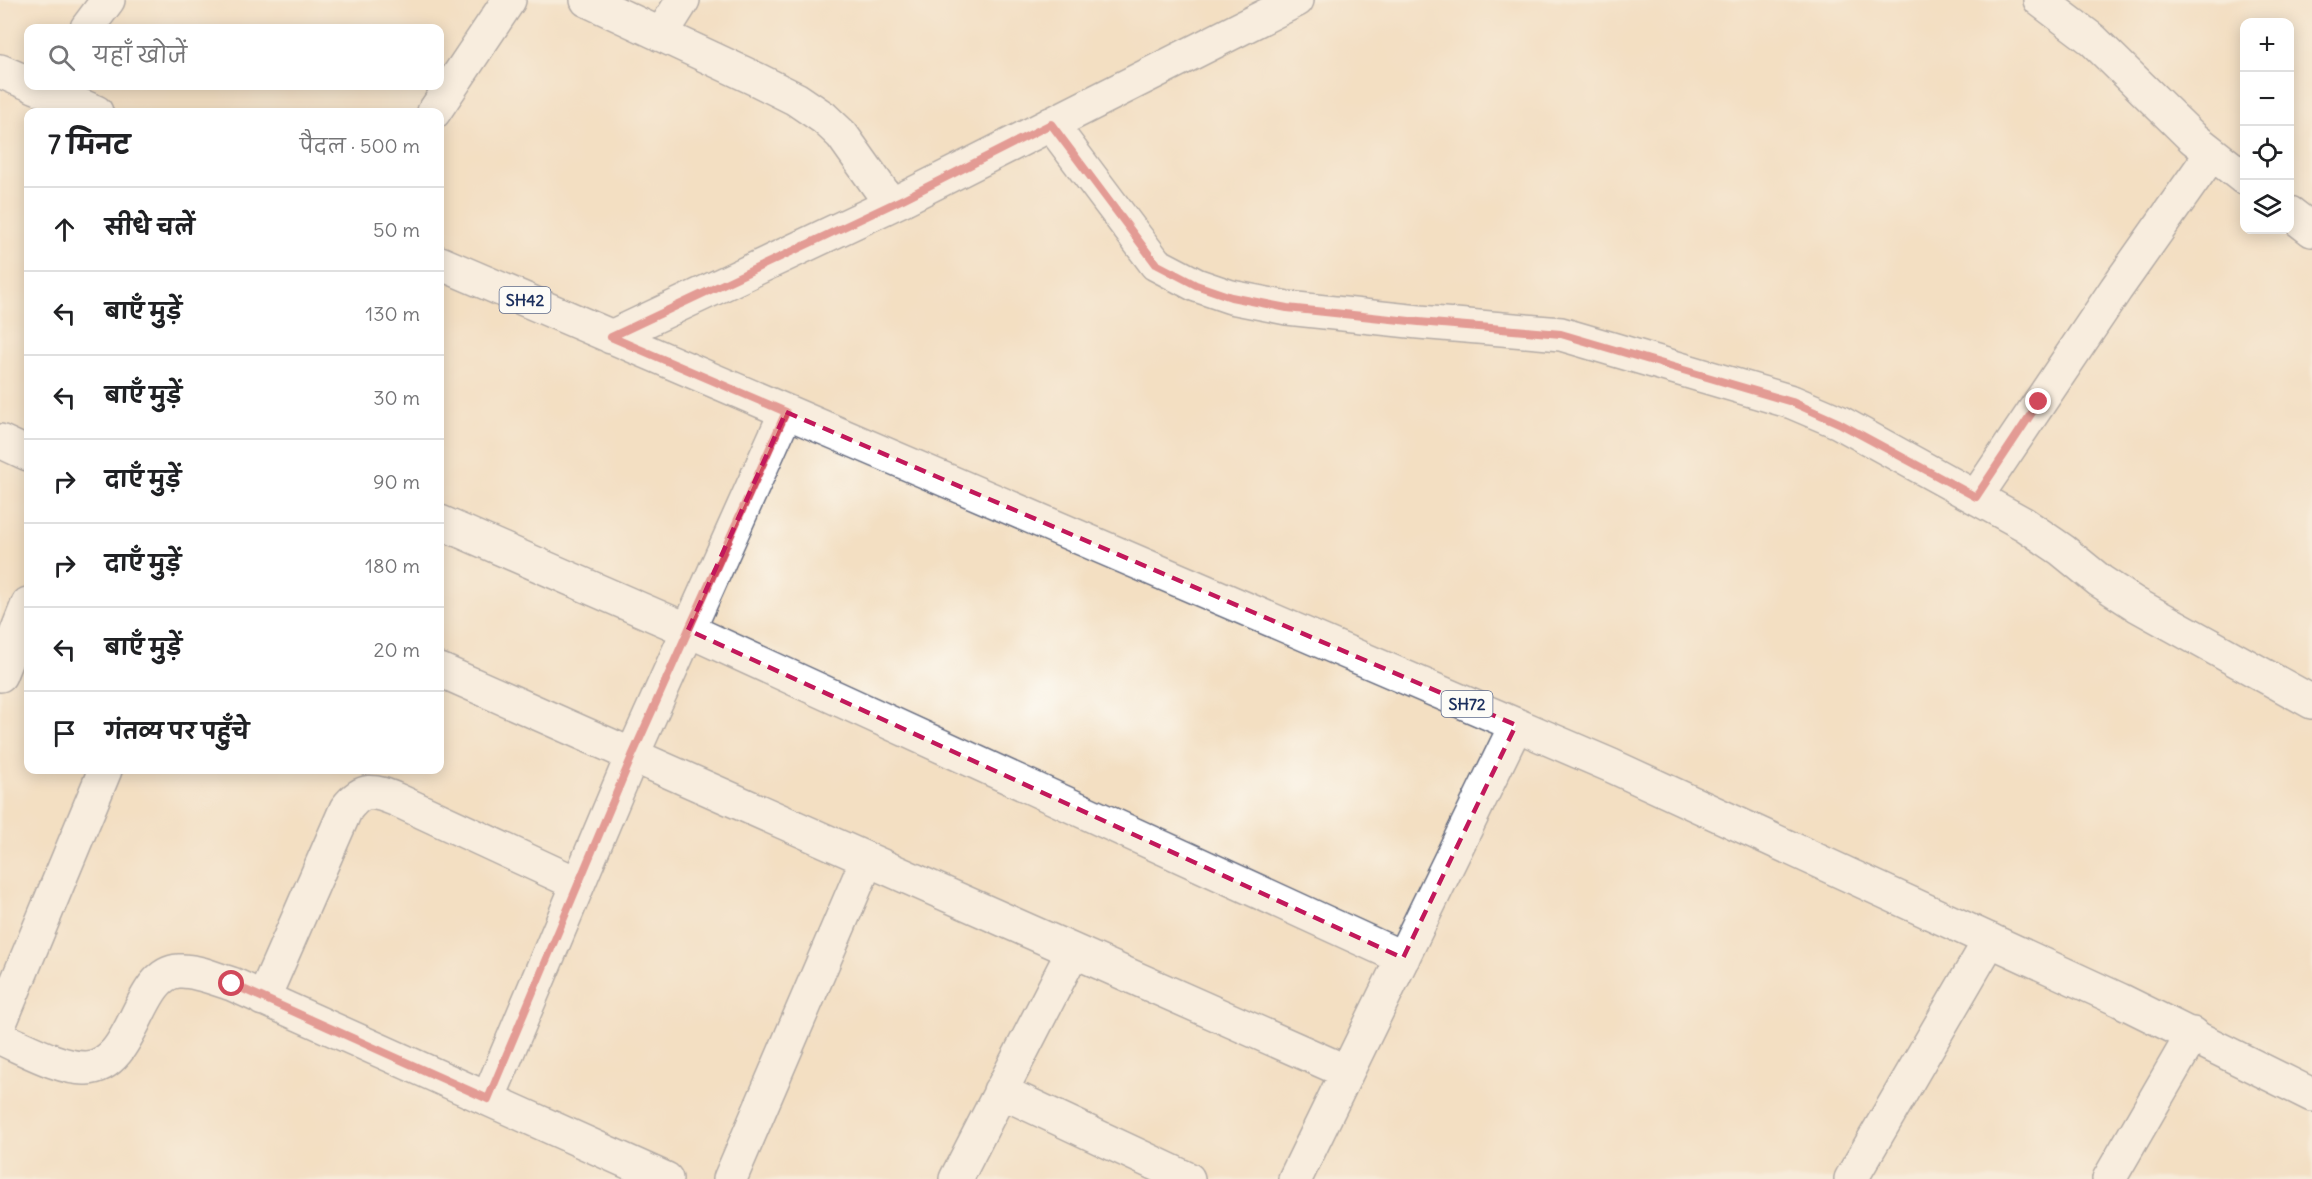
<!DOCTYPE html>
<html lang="hi">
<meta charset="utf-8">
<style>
body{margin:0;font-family:Delius,"Playpen Sans Deva",sans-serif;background:#f6f6f6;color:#202124}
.controls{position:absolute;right:18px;top:18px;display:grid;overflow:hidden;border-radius:12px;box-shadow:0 3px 15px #0003}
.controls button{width:54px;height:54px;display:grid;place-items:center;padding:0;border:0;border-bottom:2px solid #e0e0e0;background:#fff;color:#202124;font:30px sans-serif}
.stop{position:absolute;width:18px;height:18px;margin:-14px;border:4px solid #d1495b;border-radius:50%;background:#fff}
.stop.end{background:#d1495b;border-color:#fff;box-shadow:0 2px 6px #0008}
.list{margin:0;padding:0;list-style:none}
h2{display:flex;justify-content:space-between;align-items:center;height:78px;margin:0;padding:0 24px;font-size:26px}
h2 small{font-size:20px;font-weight:400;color:#757577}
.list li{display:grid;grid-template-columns:39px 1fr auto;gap:18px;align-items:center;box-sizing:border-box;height:84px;padding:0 24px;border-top:2px solid #e0e0e0}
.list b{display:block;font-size:22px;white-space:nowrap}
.list em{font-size:20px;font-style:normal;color:#757577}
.icon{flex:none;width:33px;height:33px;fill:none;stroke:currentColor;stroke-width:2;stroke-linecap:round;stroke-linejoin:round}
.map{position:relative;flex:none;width:2312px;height:1179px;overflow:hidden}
.search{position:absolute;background:#fff;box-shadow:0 3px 15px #0003;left:24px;top:24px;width:420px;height:66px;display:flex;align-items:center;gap:15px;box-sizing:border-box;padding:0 21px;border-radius:12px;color:#757577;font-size:22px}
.panel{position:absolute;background:#fff;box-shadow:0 3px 15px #0003;left:24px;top:108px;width:420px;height:666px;border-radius:12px}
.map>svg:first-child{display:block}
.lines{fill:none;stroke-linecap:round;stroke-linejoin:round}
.minor-casing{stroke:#676d81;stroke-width:36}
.primary-casing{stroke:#676d81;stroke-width:36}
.minor{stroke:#fff;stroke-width:33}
.primary{stroke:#fff;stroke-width:33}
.route{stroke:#d1495b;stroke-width:8}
.marked{fill:none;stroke:#c2185b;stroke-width:4.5;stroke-dasharray:12 8;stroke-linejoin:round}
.labels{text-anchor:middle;stroke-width:4.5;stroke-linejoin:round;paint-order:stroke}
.shield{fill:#fdfcf7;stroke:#5f6c8c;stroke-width:1.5}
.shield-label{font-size:16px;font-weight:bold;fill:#1b2f5e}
</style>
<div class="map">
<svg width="2312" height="1179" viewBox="0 0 2312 1179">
<rect width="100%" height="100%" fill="#fdfcf7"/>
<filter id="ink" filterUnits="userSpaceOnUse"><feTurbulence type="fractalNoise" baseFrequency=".0167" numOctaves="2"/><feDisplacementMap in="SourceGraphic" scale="12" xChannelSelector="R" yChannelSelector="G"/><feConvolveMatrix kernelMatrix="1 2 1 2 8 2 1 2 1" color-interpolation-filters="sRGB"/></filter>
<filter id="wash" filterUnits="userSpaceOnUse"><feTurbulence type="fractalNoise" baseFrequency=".008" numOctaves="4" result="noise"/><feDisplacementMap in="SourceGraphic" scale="24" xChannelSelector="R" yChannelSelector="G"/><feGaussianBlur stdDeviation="1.35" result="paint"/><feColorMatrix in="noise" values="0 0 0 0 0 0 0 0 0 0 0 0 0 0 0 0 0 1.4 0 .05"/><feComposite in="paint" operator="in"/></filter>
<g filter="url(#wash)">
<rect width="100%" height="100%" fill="#f3dfc2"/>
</g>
<g filter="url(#ink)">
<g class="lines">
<g class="minor-casing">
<path id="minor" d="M587,0L758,80L796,99L824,118L842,135L891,204
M2040,0L2093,40L2193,138L2244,178
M87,28L108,0
M661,35L683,0
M434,112L509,0
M1051,124L1156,264L1196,285L1231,297L1287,308L1419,322L1561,334L1792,402L1839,422L2024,524L2062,550L2100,581L2137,605L2312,702
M2290,213L2312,230
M0,441L28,454
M1976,497L2116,289L2212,153
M440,522L688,630L1403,958
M440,670L1347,1072
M0,675L28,604
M263,999L346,809C363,787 373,790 397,800L578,884
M0,1023L105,770
M0,1038C24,1048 61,1069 86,1068C136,1066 136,973 179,971C196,970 215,979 232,984L666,1179
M1000,1091L1188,1179
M488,1099L632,756L786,412
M730,1179L867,860
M956,1179L1073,951
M1295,1179L1516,725
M1851,1179L1990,940
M2109,1179L2193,1034"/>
</g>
<g class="primary-casing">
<path id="primary" d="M0,71L28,83
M34,86L96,112
M440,263L1612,766L2120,1000L2312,1095
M611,337L903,199L1297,0"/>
</g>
<use href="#minor" class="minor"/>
<use href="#primary" class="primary"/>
</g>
</g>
<g class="lines" filter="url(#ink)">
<path class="route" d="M232,984L488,1099L632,756L786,412L611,337L903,199L1051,124L1156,264L1196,285L1231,297L1287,308L1419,322L1561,334L1792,402L1839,423L1976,497L2039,402"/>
</g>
<path d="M0 0H2312V1179H0ZM786,412L1516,725L1403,958L688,630Z" fill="#f3dfc2" fill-opacity=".55" fill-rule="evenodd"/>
<path class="marked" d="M786,412L1516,725L1403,958L688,630Z"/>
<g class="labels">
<g class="shield">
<rect x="499.5" y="287" width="51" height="26" rx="4.5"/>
<rect x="1441.5" y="691" width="51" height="26" rx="4.5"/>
</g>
<g class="shield-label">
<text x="525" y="306">SH42</text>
<text x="1467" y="710">SH72</text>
</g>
</g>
</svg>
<div class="controls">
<button>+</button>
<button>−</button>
<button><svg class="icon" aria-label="locate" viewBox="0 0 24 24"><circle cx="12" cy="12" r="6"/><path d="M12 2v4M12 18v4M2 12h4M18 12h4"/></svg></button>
<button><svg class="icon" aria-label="layers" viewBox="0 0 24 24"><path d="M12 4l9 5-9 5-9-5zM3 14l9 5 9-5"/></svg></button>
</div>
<div class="stop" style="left:232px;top:984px"></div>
<div class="stop end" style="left:2039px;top:402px"></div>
<div class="search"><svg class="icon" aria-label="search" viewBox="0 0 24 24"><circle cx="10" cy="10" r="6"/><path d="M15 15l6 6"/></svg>यहाँ खोजें</div>
<section class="panel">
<h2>7 मिनट<small>पैदल · 500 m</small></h2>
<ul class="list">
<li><svg class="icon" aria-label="ahead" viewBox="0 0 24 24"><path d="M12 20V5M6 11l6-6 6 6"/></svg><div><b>सीधे चलें</b></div><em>50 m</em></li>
<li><svg class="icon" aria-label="left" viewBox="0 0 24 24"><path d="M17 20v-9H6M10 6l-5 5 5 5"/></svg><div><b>बाएँ मुड़ें</b></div><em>130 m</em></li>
<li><svg class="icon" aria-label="left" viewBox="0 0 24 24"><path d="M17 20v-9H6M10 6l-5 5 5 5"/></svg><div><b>बाएँ मुड़ें</b></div><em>30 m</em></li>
<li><svg class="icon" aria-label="right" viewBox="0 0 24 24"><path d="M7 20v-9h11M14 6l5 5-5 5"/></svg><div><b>दाएँ मुड़ें</b></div><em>90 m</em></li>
<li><svg class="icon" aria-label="right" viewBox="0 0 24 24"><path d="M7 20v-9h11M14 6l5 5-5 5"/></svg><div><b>दाएँ मुड़ें</b></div><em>180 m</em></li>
<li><svg class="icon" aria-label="left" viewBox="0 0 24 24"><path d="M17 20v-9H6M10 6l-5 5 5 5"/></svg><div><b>बाएँ मुड़ें</b></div><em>20 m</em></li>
<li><svg class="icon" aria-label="arrive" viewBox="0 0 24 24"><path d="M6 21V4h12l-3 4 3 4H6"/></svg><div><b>गंतव्य पर पहुँचे</b></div></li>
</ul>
</section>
</div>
